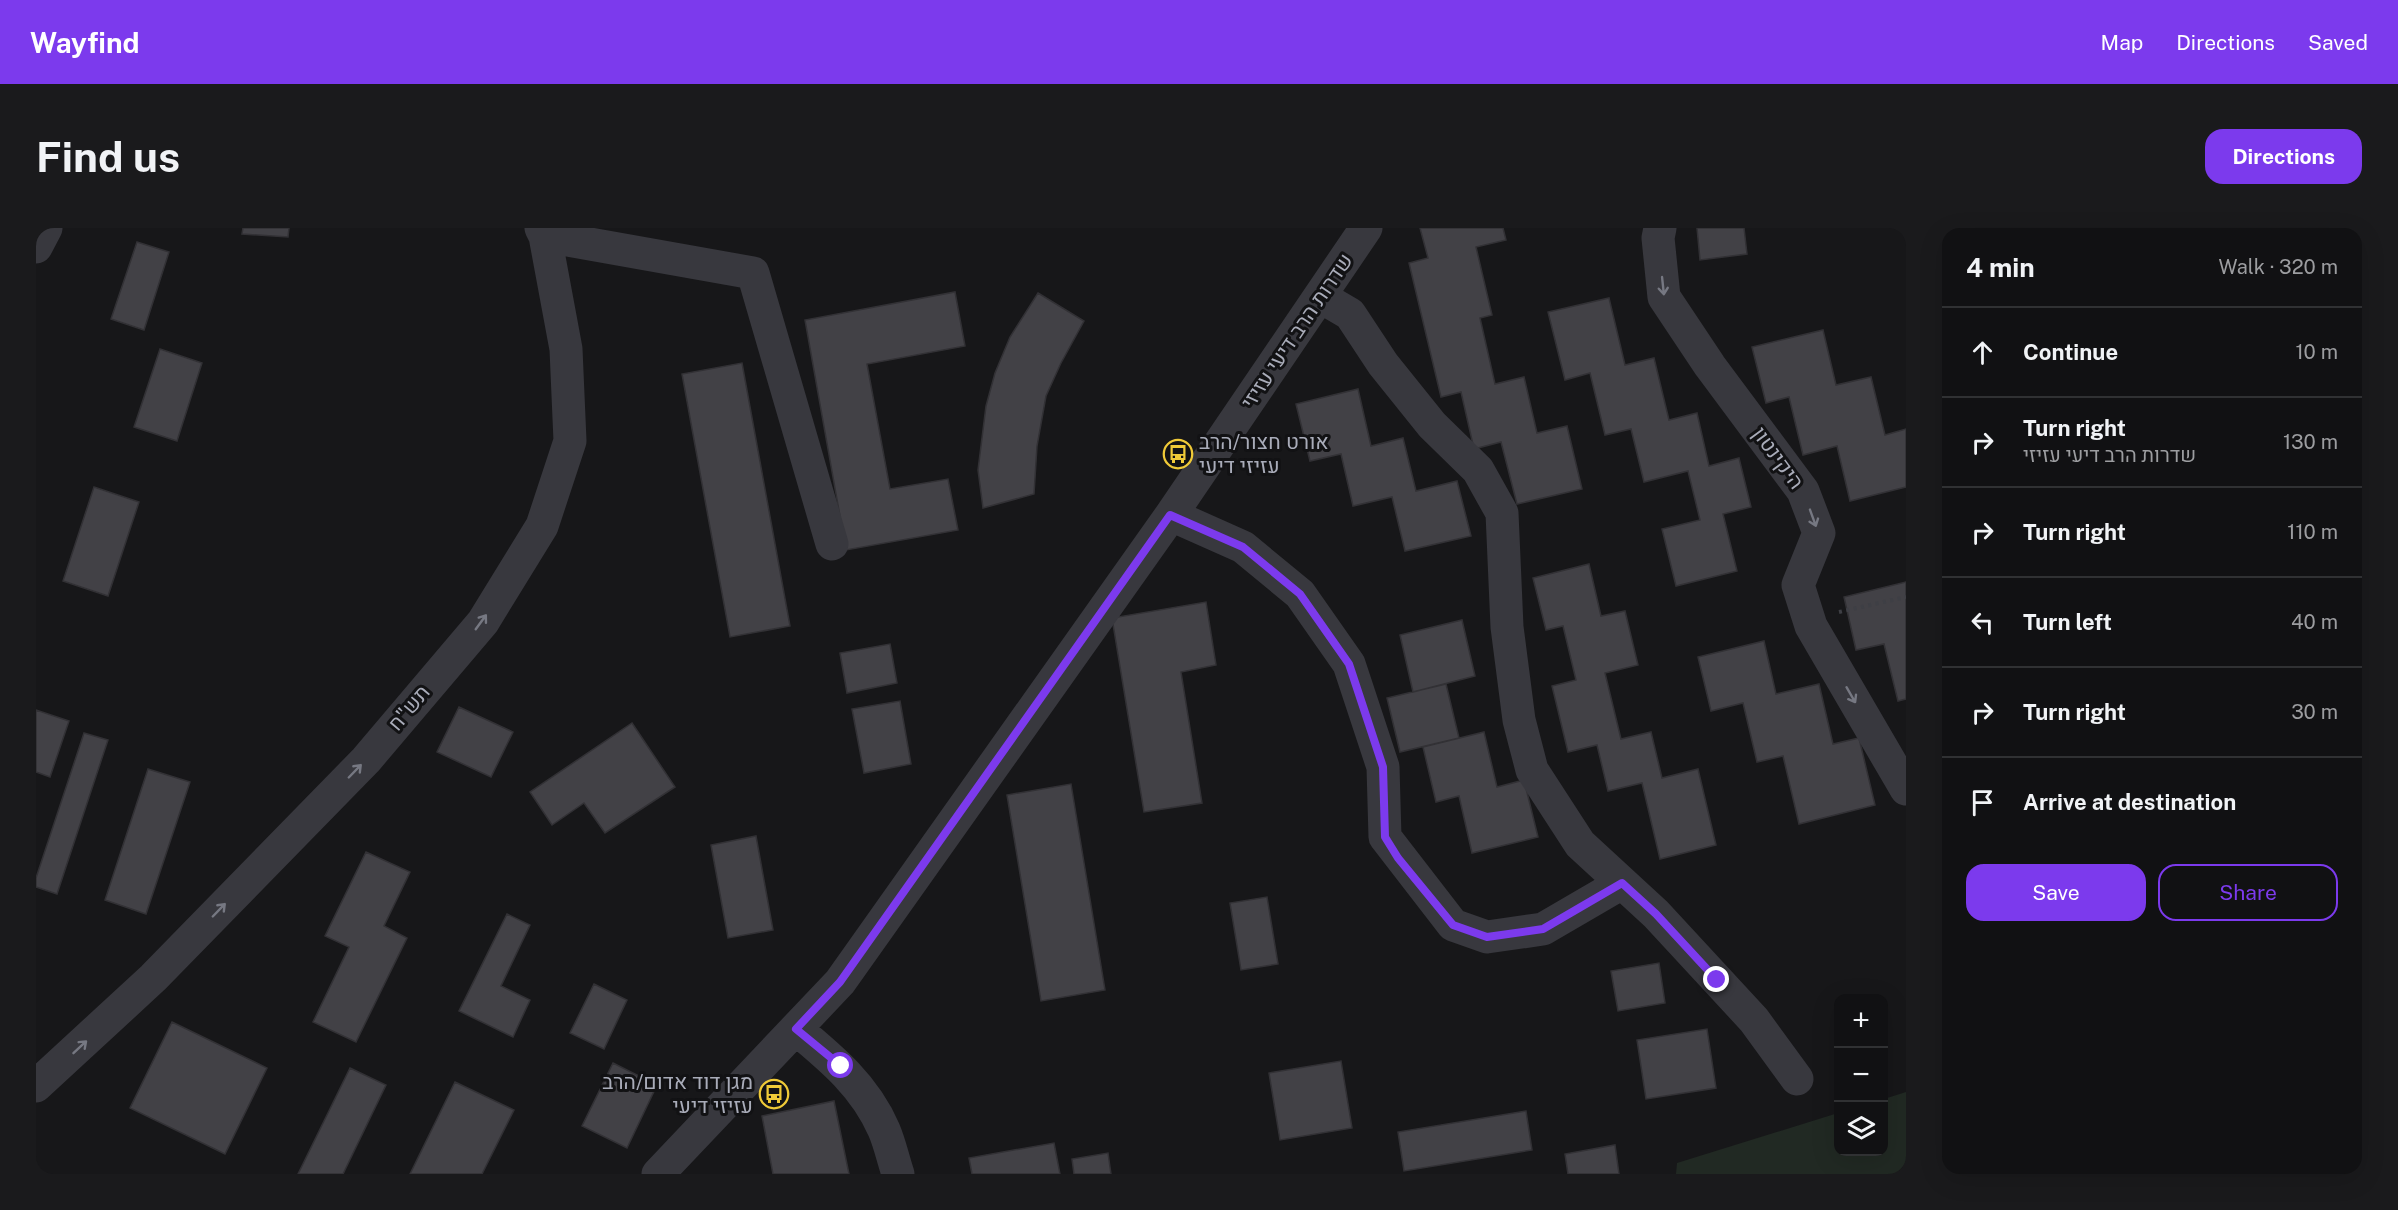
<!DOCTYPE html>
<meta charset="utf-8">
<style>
body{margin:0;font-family:"Public Sans",Heebo,sans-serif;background:#1a1a1c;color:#f1f3f6}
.controls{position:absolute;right:18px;bottom:18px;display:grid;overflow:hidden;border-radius:12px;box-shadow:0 6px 24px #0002}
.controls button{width:54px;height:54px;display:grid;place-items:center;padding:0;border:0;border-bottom:2px solid #303133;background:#111113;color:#f1f3f6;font:30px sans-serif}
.stop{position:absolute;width:18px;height:18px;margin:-14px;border:4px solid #7c3aed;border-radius:50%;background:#fff}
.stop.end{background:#7c3aed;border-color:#fff;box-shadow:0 2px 6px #0008}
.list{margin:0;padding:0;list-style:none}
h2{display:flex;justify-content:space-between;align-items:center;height:78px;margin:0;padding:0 24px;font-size:26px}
h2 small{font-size:20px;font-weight:400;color:#9c9da0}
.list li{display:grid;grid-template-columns:39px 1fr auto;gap:18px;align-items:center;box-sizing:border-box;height:90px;padding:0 24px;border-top:2px solid #303133}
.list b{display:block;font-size:22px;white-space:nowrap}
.list p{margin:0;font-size:20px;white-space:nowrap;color:#9c9da0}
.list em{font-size:20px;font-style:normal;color:#9c9da0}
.actions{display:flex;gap:12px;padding:18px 24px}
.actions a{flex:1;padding:14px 0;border:2px solid #7c3aed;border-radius:18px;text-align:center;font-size:21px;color:#7c3aed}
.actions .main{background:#7c3aed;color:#fff}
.icon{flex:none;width:33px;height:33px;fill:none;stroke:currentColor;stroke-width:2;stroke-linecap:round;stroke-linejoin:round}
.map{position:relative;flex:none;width:1870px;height:946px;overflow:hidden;border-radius:18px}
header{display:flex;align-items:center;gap:36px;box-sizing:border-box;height:84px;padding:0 30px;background:#7c3aed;color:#fff}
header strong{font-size:28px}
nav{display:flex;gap:33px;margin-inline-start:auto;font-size:21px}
.intro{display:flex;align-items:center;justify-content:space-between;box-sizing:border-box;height:144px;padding:0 36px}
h1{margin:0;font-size:42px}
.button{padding:15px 27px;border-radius:18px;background:#7c3aed;color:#fff;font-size:21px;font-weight:700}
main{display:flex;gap:36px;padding:0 36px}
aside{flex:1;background:#111113;border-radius:18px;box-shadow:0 6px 24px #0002}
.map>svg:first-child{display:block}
.green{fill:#212923}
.building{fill:#424146;stroke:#323135;stroke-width:1.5}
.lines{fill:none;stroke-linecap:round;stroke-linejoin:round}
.path{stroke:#3e3f45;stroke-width:4;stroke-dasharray:3 4.5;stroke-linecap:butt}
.minor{stroke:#38383e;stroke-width:33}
.oneway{stroke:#767882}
.route{stroke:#7c3aed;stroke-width:8}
.labels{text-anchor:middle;stroke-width:6;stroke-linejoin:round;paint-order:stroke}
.street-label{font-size:21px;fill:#a9acb9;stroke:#121214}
.poi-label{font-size:21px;fill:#a9acb9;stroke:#121214;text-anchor:start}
</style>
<header>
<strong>Wayfind</strong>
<nav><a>Map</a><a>Directions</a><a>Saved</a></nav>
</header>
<div class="intro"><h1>Find us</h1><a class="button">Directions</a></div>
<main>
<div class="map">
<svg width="1870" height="946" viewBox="0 0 1870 946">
<rect width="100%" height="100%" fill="#171719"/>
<path class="green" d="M1870,864V946H1640L1641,935L1802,885V924H1848V871Z"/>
<path class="building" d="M207,0H253L252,9L206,6Z
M1384,0H1467L1470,12L1440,19L1456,87L1444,90L1459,156L1488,149L1501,205L1531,198L1546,261L1481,276L1465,214L1438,221L1425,164L1405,169L1373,35L1392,30Z
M1661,0H1708L1711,26L1664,32Z
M101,14L133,24L108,102L75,91Z
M919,64L929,118L831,136L854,261L912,251L922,302L810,322L769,92Z
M1002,65L1048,93L1025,135L1010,168L1001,218L998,266L947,280L942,242L950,178L959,145L974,109Z
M1573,70L1589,137L1618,130L1633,192L1661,185L1673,238L1703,230L1715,279L1687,286L1701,343L1640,358L1626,301L1664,292L1652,243L1608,254L1595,201L1569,207L1554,145L1529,152L1512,84Z
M1787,102L1800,157L1835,149L1849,207L1870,201V259L1814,273L1801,218L1767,227L1753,169L1730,175L1716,119Z
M124,121L166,135L141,213L98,199Z
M706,135L754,398L694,409L646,146Z
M1322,161L1335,218L1367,210L1380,263L1421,253L1435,308L1369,323L1356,269L1317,278L1305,226L1274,233L1260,176Z
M58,259L103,274L72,368L27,353Z
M1553,336L1565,388L1589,383L1602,437L1569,445L1585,511L1615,504L1626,550L1662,541L1680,617L1624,631L1606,555L1572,563L1561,517L1532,524L1516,458L1540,452L1527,398L1510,402L1497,350Z
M1870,354V471L1862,473L1848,416L1820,422L1808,369Z
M1170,374L1180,437L1145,444L1166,575L1108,584L1076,390Z
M1426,392L1439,448L1377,464L1364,407Z
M1728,413L1740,466L1783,456L1797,516L1823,510L1839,577L1763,596L1747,528L1721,534L1707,475L1675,483L1662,429Z
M854,416L861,455L811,465L804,425Z
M1410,456L1423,510L1364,524L1351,470Z
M864,473L875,536L828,545L816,481Z
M423,479L477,504L455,549L401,524Z
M0,482L33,493L14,549L0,544Z
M596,495L639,559L569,605L548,575L516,597L494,564Z
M1448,504L1461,559L1488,552L1502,609L1436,625L1423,568L1400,574L1387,519Z
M48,505L72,512L21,666L0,659V650Z
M112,541L154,554L110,686L69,672Z
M1035,556L1069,762L1005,773L971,567Z
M720,608L737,702L692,710L675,617Z
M330,624L374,644L348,698L371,710L320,814L277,794L313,719L289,708Z
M1231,669L1242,736L1205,742L1194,675Z
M471,686L494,697L465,758L494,772L477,809L423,783Z
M1623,735L1629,775L1582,783L1575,743Z
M558,756L591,772L568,821L534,805Z
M136,794L231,840L189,926L94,880Z
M1671,801L1680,860L1610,871L1601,812Z
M1305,833L1316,900L1244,912L1233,845Z
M577,835L621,857L591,920L546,898Z
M314,840L350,857L307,946H262Z
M419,854L478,882L446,946H374Z
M798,873L813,946H737L726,888Z
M1490,883L1496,922L1368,943L1362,904Z
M1018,915L1024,946H936L933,930Z
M1579,917L1583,946H1532L1529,926Z
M1072,925L1075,946H1038L1036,931Z"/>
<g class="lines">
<path class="path" d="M1803,384L1870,369"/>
<path class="minor" d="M1624,0L1622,10L1628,69L1674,138L1767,263L1783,305L1762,357L1775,398L1870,561
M509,8L717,45L796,316
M0,19L10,0
M1285,69L1314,86L1347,136L1396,197L1442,242L1466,285L1471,399L1483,492L1496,542L1544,616L1620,686L1718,792L1761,851
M1135,287L1207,319L1264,366L1313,436L1347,539L1349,609L1417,697L1451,709L1507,701L1586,655
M760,801C795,830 829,858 848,902C854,916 857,931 862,946
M0,858L117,750L330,532L447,394L506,298L534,213L530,121L509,8L505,0
M622,946L804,754L1135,287L1330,0"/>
</g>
<defs><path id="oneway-shaft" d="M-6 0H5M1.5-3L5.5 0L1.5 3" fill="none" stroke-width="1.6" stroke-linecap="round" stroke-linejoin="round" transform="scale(1.5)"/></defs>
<g class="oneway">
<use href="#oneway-shaft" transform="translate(1627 58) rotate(84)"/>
<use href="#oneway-shaft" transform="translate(1777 290) rotate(70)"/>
<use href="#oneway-shaft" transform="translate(445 394) rotate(-54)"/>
<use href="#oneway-shaft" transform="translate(1815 467) rotate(60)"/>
<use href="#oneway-shaft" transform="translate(319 543) rotate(-46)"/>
<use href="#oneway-shaft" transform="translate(183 682) rotate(-46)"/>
<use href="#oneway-shaft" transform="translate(44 819) rotate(-43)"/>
</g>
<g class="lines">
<path class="route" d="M805,838L760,801L804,754L1134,287L1207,319L1264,366L1313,436L1347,539L1349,609L1362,630L1417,697L1451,709L1507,701L1586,655L1620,686L1681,752"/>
</g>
<defs>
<g id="bus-ring" transform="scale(1.5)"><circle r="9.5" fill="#121214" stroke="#f0ca38" stroke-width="1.5"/><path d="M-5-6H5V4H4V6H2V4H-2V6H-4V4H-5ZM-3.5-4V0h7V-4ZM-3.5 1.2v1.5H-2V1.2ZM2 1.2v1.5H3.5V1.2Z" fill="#f0ca38"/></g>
</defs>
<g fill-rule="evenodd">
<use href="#bus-ring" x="1142" y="226"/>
<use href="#bus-ring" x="738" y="866"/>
</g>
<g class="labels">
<g class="street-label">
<text transform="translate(1261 103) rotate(-56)" y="7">שדרות הרב דיעי עזיזי</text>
<text transform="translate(1742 230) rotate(54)" y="7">היקינטון</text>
<text transform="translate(373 480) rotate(-50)" y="7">תש"ח</text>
</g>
<g class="poi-label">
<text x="1163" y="221">אורט חצור/הרב<tspan x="1163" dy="24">עזיזי דיעי</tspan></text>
<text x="717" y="861" text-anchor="end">מגן דוד אדום/הרב<tspan x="717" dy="24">עזיזי דיעי</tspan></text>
</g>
</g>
</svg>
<div class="controls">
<button>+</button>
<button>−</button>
<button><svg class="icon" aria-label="layers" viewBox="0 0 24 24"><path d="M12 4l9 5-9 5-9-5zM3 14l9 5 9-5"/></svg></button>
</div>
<div class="stop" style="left:805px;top:838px"></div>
<div class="stop end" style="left:1681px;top:752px"></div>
</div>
<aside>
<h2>4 min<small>Walk · 320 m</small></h2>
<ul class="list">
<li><svg class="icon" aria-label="ahead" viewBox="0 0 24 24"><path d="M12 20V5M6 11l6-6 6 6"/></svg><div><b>Continue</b></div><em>10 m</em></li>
<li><svg class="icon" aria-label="right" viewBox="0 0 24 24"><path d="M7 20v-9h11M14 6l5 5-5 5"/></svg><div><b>Turn right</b><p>שדרות הרב דיעי עזיזי</p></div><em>130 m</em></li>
<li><svg class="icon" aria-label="right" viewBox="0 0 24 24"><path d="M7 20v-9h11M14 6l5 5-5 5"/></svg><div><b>Turn right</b></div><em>110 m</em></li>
<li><svg class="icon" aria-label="left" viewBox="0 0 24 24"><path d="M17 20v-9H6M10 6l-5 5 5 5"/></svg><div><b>Turn left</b></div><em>40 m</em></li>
<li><svg class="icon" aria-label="right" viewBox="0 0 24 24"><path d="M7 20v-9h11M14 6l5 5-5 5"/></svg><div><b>Turn right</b></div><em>30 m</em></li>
<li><svg class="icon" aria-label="arrive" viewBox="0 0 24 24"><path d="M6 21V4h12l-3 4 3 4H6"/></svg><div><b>Arrive at destination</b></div></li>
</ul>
<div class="actions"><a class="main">Save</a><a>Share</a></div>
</aside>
</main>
